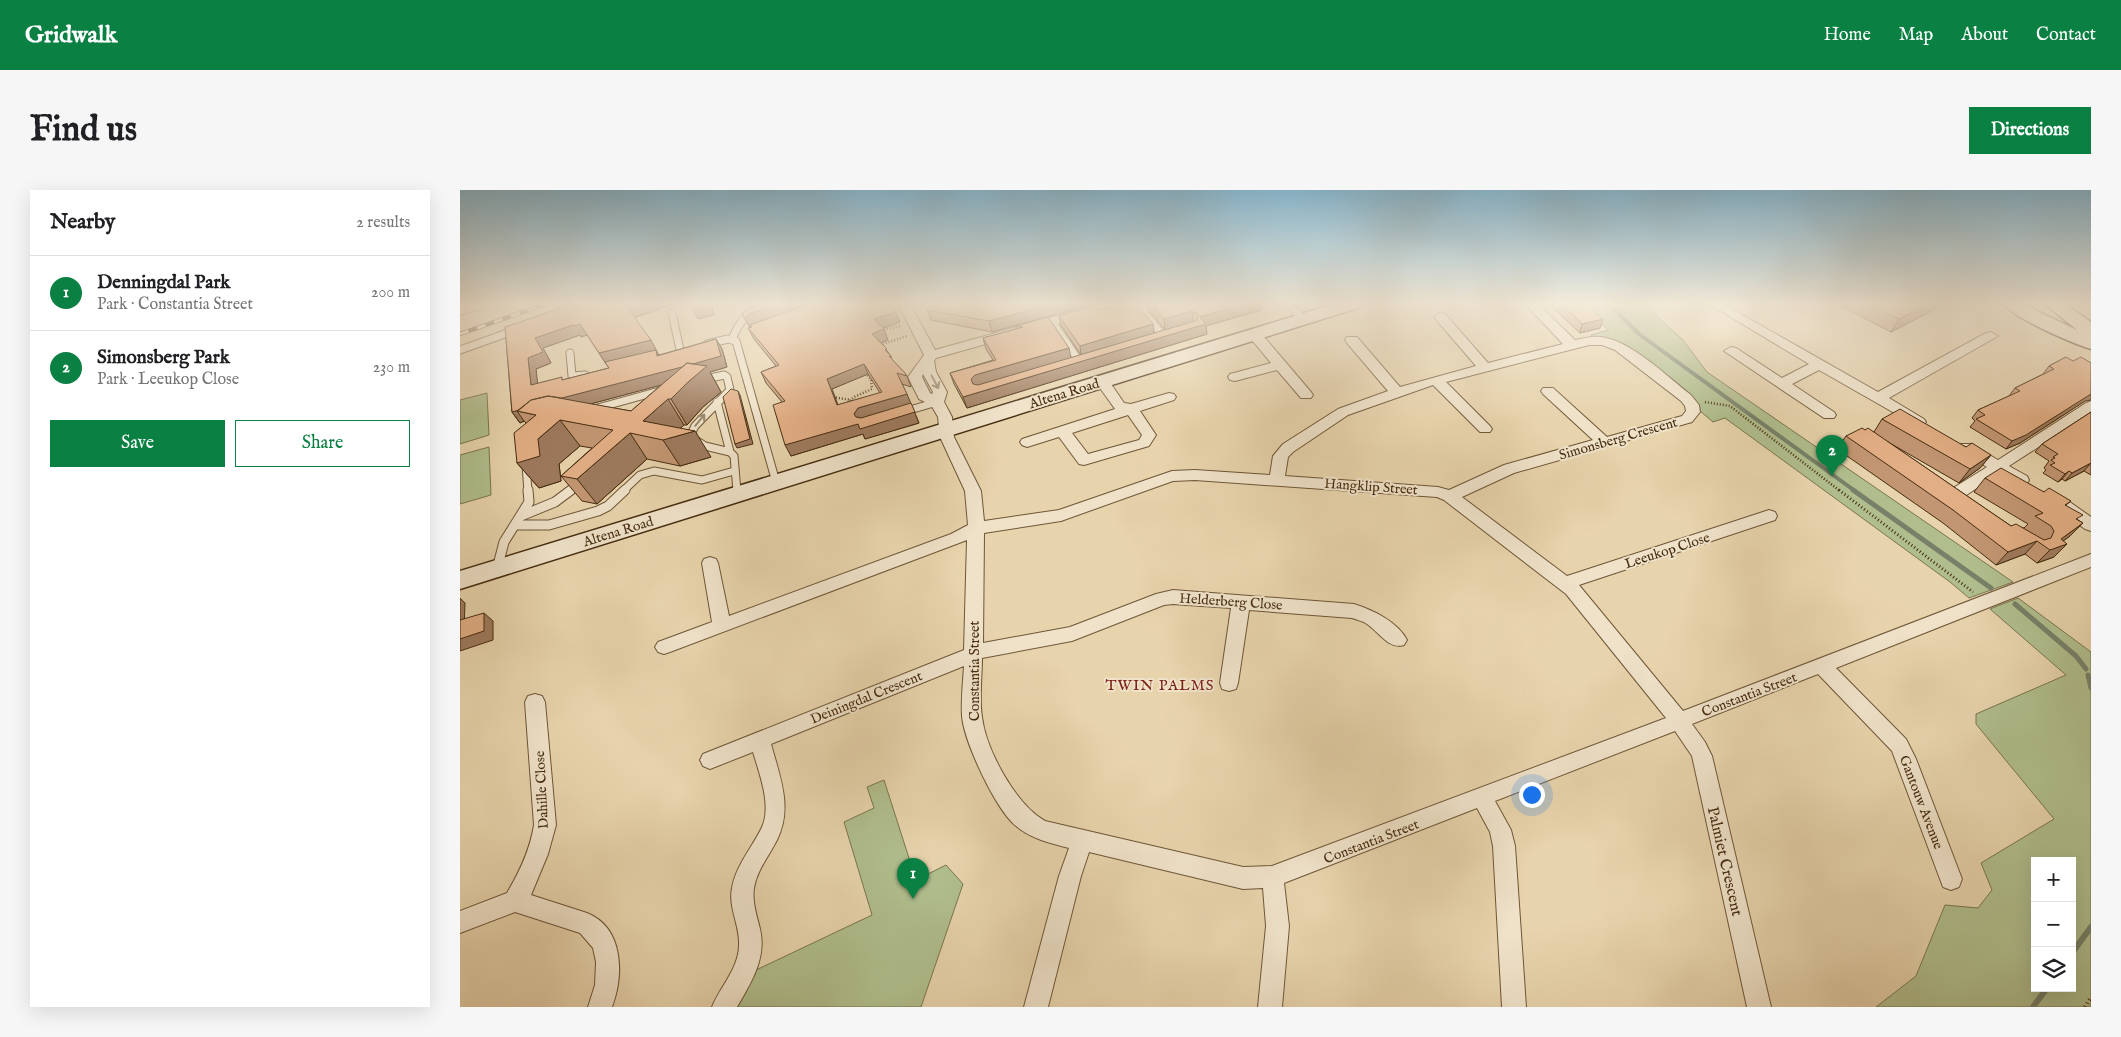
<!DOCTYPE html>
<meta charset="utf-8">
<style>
body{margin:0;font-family:"IM FELL English",serif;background:#f6f6f6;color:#202124}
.controls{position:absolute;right:15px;bottom:15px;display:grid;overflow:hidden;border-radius:0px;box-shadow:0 5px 20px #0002}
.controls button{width:45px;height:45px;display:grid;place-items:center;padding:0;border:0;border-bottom:1px solid #e0e0e0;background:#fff;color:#202124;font:25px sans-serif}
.you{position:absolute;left:1071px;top:604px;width:18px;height:18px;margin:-12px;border:4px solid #fff;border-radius:50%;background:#1a73e8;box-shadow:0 0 0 8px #1a73e833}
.badge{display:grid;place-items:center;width:32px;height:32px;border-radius:50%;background:#0b8043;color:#fff;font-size:16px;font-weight:700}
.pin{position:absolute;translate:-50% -41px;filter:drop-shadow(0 1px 2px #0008)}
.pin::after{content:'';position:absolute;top:26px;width:18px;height:15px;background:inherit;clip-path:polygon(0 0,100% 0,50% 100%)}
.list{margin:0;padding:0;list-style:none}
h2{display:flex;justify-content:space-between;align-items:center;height:65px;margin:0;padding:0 20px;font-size:21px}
h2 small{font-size:16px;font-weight:400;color:#757577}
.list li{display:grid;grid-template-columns:32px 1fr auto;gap:15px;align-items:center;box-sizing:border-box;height:75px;padding:0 20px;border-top:1px solid #e0e0e0}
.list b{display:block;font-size:19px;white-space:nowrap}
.list p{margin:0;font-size:16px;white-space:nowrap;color:#757577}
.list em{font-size:16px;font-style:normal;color:#757577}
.actions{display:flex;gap:10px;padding:15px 20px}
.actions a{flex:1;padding:11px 0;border:1px solid #0b8043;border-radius:0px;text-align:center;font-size:18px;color:#0b8043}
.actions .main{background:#0b8043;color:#fff}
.icon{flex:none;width:28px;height:28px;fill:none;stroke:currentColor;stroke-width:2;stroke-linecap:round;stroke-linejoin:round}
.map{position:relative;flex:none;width:1631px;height:817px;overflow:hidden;border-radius:0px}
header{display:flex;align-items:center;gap:30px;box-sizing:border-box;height:70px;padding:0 25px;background:#0b8043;color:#fff}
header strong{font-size:24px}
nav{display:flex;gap:28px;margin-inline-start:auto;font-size:18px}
.intro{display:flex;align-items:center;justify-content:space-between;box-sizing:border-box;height:120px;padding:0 30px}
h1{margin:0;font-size:35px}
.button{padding:12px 22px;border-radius:0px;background:#0b8043;color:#fff;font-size:18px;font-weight:700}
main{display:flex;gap:30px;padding:0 30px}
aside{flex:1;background:#fff;border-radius:0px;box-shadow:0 5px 20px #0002}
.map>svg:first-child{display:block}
.green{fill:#b0be8d;stroke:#7a754e;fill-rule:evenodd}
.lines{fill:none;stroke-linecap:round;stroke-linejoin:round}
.stream-far2{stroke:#778169;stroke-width:4}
.stream-far1{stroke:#778169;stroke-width:5}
.stream{stroke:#778169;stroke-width:6}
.lane-far1-casing{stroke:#6e5636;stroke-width:9}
.lane-casing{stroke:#6e5636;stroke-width:11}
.street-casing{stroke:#6e5636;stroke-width:2}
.secondary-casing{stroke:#452c0f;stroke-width:3}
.path-far2{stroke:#452c0f;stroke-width:2.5;stroke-dasharray:1 2;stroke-linecap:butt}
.path-far1{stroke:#452c0f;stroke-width:3;stroke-dasharray:1 2.5;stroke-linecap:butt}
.path{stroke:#452c0f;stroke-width:4;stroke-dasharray:1 3;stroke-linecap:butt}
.lane-far1{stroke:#efe2c9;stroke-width:7}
.lane{stroke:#efe2c9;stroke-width:9}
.street{fill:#efe2c9;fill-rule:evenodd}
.secondary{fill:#efe2c9;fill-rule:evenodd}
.rail-casing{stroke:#452c0f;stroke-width:4.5}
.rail{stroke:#efe2c9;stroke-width:3;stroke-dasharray:9;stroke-linecap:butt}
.wall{fill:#c29672;stroke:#452c0f;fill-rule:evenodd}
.shaded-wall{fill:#9e7a5d;stroke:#452c0f}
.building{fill:#e2ae85;stroke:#452c0f;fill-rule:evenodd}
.oneway{stroke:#9a876c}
.labels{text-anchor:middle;stroke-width:4;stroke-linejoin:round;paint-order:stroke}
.street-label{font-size:14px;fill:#452c0f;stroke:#efe2c9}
.neighbourhood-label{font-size:15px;letter-spacing:1px;fill:#7a1f14;stroke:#efe2c9}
.near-street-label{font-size:16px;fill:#452c0f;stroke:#efe2c9}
</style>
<header>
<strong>Gridwalk</strong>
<nav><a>Home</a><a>Map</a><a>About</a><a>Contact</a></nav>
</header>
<div class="intro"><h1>Find us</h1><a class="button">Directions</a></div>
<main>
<aside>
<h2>Nearby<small>2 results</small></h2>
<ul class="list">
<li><span class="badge">1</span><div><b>Denningdal Park</b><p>Park · Constantia Street</p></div><em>200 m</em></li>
<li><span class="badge">2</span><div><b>Simonsberg Park</b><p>Park · Leeukop Close</p></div><em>230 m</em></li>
</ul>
<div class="actions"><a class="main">Save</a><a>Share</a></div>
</aside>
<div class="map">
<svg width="1631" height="817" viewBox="0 0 1631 817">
<rect width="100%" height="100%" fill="#e7d3ac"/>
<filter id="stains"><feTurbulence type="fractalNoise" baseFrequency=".004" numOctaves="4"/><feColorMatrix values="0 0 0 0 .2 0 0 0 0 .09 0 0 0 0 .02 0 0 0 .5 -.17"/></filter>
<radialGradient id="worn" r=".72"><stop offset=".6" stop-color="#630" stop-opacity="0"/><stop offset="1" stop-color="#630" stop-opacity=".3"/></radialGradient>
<path class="green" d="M1116,114H1183L1223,150L1247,182L1553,392L1509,408L1490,392L1265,228L1253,232L1239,220L1234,209L1163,154C1154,148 1139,151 1131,145L1149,140Z
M27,203L29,245L0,254V210Z
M29,257L31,305L0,314V265Z
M1558,408L1631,462V817H1416L1456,786L1485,715L1518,718L1532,700L1521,673L1594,629L1516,534V524L1606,485L1530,419ZM1575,671H1612V798H1575Z
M424,590L456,690L486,675L503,694L461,817H275L294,781L412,725L384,632L414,618L407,597Z"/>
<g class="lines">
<path class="stream-far2" d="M1149,114L1179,144L1395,301"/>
<path class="stream-far1" d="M1393,300L1531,398
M1555,414L1616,466L1626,479
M1628,485L1631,498"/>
<path class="stream" d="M1612,763L1631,737
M1573,817L1587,798"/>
<g class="lane-far1-casing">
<path id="lane-far1" d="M829,114L843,129
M680,117L703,146
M212,123L220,160
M592,131L619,171
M272,149C282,125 289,123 312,114
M247,154L268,149L276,151L316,292
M0,160L56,140
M110,163L112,186L125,185
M242,190L264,185L267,187L270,200L235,236L232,242L234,249L245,256L270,262
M257,212L270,262L274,266L277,301
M134,219L203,200
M443,222L477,212
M66,276L68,301
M109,301L121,292
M163,301L180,285L194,281L242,290L274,281"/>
</g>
<g class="lane-casing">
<path id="lane" d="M277,300L278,304
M61,326L95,312L111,300
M55,335H89L138,321L148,316L165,300
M37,379L44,352L69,312L68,300"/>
</g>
<g class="street-casing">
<path id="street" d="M10,114H27L26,117L0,125V117Z
M438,114H450L475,160L639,114H697L696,117L675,121L654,118L476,168L474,171L476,182L487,202L484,212L492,227L494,247L521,301L524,331L599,320L712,281L735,280L810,285L813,266L823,254L878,219L928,201L887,153L885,150L887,147H897L940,197L1016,176L974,127L980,123L985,124L1028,173L1103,154L1065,114H1078L1115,150C1125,148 1136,145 1146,148C1173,153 1209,188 1231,205L1239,215L1240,222L1232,232L1054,283L1002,307L1107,386L1303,322L1309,320L1315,322L1317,326L1315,330L1119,395L1223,521L1631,364V377L1376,478L1446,549L1456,569L1502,689L1499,697L1491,700L1483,697L1432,561L1358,484L1232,534L1245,552L1252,566L1311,817H1287L1232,566L1215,541L1035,611L1051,640L1055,656L1066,817H1042L1033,656L1030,642L1017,618L824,693L829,736L822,817H798L806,736L803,698L783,699L629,662L621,686L588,817H564L599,686L609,658C590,653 571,649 556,636C536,620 504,552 502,526C501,510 503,492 504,476L311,554C320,587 333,618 317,650C309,666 297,680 294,698C292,712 297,726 300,739C307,768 291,793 277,817H252C260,797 279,778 279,755C280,735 268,718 272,698C276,675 292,658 302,637C312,615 299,583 293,562L250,579L243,576L240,570L243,564L504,460L507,350L210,462L204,464L198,462L195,457L198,452L252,432L242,373L244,369L250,367L256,369L258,373L269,426L491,344L508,335L505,301L480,247L478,227L471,215L459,209L448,187L464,165ZM1129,155H1142L1155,160L1221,211L1225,216L1226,221L1222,226L1147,247L1093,198H1083L1081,201L1083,204L1133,250L1044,275L989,300L978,297L825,286L828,267L833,262L888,225L973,195L1020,242H1030L1032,239L1030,236L986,192ZM463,184L473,202L472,204L470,203L462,187ZM735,290L977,307L984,310L1106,404L1206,528L812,676L783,677L585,631C556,615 526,560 522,527C519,508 522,487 522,468L612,451L704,415L713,414L771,418L760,493L762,499L769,501L776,499L778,493L789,420L892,428C897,430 903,431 907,434C919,442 929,460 944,455L947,450C938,432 913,420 894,414L713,400L696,404L610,437L523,453L524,343L601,331L713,291Z
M1249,114H1263L1418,202L1526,143L1531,142L1538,146L1429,208L1464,229L1466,232L1464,235L1459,237L1359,180L1332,194L1374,222L1376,225L1374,228H1364L1264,161L1271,157L1276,158L1322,188L1349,174Z
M794,140L799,141L851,202L853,205L851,208H841L817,180L775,191L770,190L768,187L770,184L811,173L787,144Z
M642,187L647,188L664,213L671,214L709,203L714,204L716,207L714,210L680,221L696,245L689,256L624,275L619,274L599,247L567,257L562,255L560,252L562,249L655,219L635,191L637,188ZM668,225L682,245L679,250L628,264L612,243Z
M1631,211V223L1549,276L1567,286L1569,290L1567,294C1556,297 1547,289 1538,284L1502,308L1496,309L1490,308L1488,304L1490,300L1527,277L1501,262L1498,258L1501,254H1511L1538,270L1626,213Z
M1601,308L1607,310L1631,327V341L1625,339L1595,318L1593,314L1595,310Z
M75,504L82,506L85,512L96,635L88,664L71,705L127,723C164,738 164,785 152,817H128L135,795L136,772L133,758L120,743L55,722L0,743V721L47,703C60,681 70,660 74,635L65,512L68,506Z"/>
</g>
<g class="secondary-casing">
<path id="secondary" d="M874,114H901L898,118L0,399V381Z
M1544,114H1565L1581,123L1617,140L1585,114H1605L1631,132V159C1614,154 1553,128 1544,114Z"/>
</g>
<path class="path-far2" d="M421,140L441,136
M420,155L447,146
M373,207L391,210
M1245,212L1270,216L1380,301
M388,213L394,207L412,199L411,190L406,183"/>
<path class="path-far1" d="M1379,300L1513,402"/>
<path class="path" d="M1625,817L1631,807"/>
<use href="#lane-far1" class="lane-far1"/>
<use href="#lane" class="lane"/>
<use href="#street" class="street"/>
<use href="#secondary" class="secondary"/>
<g class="rail-casing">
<path id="rail" d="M0,144L86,114"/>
</g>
<use href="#rail" class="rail"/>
</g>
<path class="wall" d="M213,114L174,128L197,161H196L199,165L256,149L262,159L267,177L250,182L261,202L243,217L227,235H224L220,238L251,267L220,276L187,269L137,314L122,311L101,286L132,258L120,256L99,274L101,291L79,298L57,273L66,233L64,231L60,233L52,222L45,137ZM120,145L121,147L127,145L149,178L103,190L77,194L76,179L91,173L83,158ZM201,195L171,221L130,214L182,200Z
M285,114H429L440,132L423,138L428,150L421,153L431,166L432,170L447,186L451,197L442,194L459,233L405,249L403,244L331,266L322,212L306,193L301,182L316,176L294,149L288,138H290L282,123L292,118V117L289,118ZM408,184L420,203L378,215L372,199Z
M689,114H801V120L746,136L747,144L507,218L494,194L490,183L533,170L526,159L523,148L556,139V136L588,127L611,168L621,165L601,135L599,126L639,120L693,134L694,143L705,140L689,120Z
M1089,114H1126L1140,138L1120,143Z
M1377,114H1485L1431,142Z
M630,115L532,142L471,130L467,120Z
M1606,167L1625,211L1560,253L1546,259L1510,237L1515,231L1512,228L1518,220L1549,206L1555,198L1583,184L1589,176Z
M1631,222V285L1624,281L1605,291L1602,289L1598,292L1583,283L1586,280L1584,278L1589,271L1575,262L1582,254Z
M1422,229L1531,265L1520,278L1499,293L1428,252L1551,336L1564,338L1568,334L1514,302L1525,288L1584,302L1611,311L1606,315L1618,330L1623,333L1610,346L1603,351L1594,367L1577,373L1565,364L1536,375L1483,333L1377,259L1386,246L1405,240L1414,242Z"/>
<path class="shaded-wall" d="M178,114H213L173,128L167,117Z
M245,114H251L254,125L238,129L231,117Z
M287,114H300L289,118Z
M318,114H352L290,135L292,138L291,139L285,129L289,124Z
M593,114H629L630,115L532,142L529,131Z
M785,114H801V120L746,136L747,144L507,218L503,207L741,135L740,127Z
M1468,114H1485L1431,142L1439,129Z
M732,121L733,132L705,140L704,129Z
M436,122L440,132L418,140L414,129Z
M1143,129L1140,138L1120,143L1122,134Z
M120,134L127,145L121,147L120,145L83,158L91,173L76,179L79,206L71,195L68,168L75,148L113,135Z
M693,134L694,143L621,165L620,156Z
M424,139L428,150L416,155L412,144Z
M256,149L262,159L267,177L250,182L261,202L243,217L227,235L211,209L228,192L235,186L78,228L76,225L57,221L64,231L60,233L52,222Z
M191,150L202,171L146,174L139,163Z
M609,158L611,168L515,200L511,189L515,185Z
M404,174L408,184L372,199L382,226L377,215L367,189Z
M278,201L280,205L293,254L277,258L275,254Z
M447,204L459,233L405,249L403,244L331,266L325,255L394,224L398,218Z
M1631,204V210L1625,211L1560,253L1546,259L1552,251Z
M208,209L224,235L210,248L235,241L251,267L220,276L203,250L183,231Z
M100,230L120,256L99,274L101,291L79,298L57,273L78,249Z
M170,243L187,269L137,314L117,289Z
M1531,265L1520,278L1499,293L1510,279Z
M1631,273L1624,281L1605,291L1612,283Z
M1609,281L1602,289L1598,292L1605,284Z
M1623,333L1610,346L1592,359L1607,354L1594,367L1577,373L1601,349Z
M1577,351L1565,364L1536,375L1548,362Z
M0,408L5,413L4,441L0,437Z
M24,423L33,431V450L0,461V449Z"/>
<path class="building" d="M113,114H178L167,117L191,150L139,163L120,134L114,136L113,135L75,148L83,162L68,168L71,195L102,187V190L149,178L145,172L196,160L197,166L256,149L261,166L233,174L227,173L222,177L102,208L88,206L71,210L59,220L52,222L45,137Z
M230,114H245L231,117Z
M296,114H318L289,124L285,129L282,123L293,118L291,116Z
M349,114H429L436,122L414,129L424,139L412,144L427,159L425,160L431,166H429L445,183L447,186L437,183L447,204L398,218L394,224L396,227L401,228L451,213L455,222L400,239L398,234L325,255L313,215L325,211L301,182L319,175L288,138L292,137L290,135ZM404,174L422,202L377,215L367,189Z
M473,114H593L529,131L467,120Z
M661,114H676L693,134L620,156L599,126L635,116L639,120Z
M691,114H785L740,127L746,134L503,207L490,183L536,170L523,148L563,137L556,136L588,127L609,158L515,185L511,189L513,194L518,195L735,131L738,128V124L732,121L704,129Z
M1101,114H1126L1143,129L1122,134Z
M1410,114H1468L1439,129Z
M1606,167L1613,171L1621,167L1631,173V204L1566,245L1552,251L1516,229L1525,225L1518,220L1560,201L1555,198L1594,179L1589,176Z
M227,173L247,176L228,192L211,209H208L183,231L235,241L203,250L170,243L117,289L101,286L153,240L100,230L78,249L80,266L57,273L54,243L76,225L57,221L71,210L88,206L171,221Z
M271,199L278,201L290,249L275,254L263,207Z
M1440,219L1506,257L1512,253L1531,265L1510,279L1422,229Z
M1631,222V273L1612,283L1609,281L1605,284L1590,275L1595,273L1591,270L1595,268L1593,267L1598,264L1582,254Z
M1402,238L1405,240L1408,238L1551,336L1556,334L1584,350L1591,348L1594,341L1591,336L1575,326L1583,323L1525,288L1541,278L1584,302L1589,298L1611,311L1605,315L1623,325L1616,329L1623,333L1601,349L1607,354L1590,360L1577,351L1548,362L1493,320L1386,246Z
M24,423V441L0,449V430Z"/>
<defs><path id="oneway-shaft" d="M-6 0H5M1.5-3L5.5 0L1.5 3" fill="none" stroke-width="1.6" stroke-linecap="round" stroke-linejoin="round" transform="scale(1.25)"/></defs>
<g class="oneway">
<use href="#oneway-shaft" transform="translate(475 192) rotate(62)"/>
<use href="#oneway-shaft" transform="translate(240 230) rotate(-51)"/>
</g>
<linearGradient id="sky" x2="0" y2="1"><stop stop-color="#88b6cd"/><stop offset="0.5" stop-color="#f4ebda"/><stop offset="1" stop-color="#f4ebda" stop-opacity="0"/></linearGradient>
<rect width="1631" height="228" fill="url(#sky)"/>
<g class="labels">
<g class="street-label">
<text transform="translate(604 203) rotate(-17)" y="5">Altena Road</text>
<text transform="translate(1158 248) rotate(-16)" y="5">Simonsberg Crescent</text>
<text transform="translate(911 296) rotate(4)" y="5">Hangklip Street</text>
<text transform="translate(158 341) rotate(-17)" y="5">Altena Road</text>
<text transform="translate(1207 360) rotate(-18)" y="5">Leeukop Close</text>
<text transform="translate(771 411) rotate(4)" y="5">Helderberg Close</text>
<text transform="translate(514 481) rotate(-90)" y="5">Constantia Street</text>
<text transform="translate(1289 504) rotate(-21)" y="5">Constantia Street</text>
<text transform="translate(406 507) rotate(-22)" y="5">Deiningdal Crescent</text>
<text transform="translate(81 600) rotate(-93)" y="5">Dahille Close</text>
<text transform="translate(1462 612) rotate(69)" y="5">Gantouw Avenue</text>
<text transform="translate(911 651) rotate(-21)" y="5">Constantia Street</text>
</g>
<g class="neighbourhood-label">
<text x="700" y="500">TWIN PALMS</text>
</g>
<g class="near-street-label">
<text transform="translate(1266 671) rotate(77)" y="6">Palmiet Crescent</text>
</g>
</g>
<rect width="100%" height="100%" filter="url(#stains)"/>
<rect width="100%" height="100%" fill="url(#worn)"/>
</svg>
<div class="controls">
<button>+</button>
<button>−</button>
<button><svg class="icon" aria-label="layers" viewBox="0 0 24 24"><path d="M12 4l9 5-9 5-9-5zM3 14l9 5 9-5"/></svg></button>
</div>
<div class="you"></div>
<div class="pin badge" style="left:453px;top:709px">1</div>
<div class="pin badge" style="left:1372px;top:286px">2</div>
</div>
</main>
